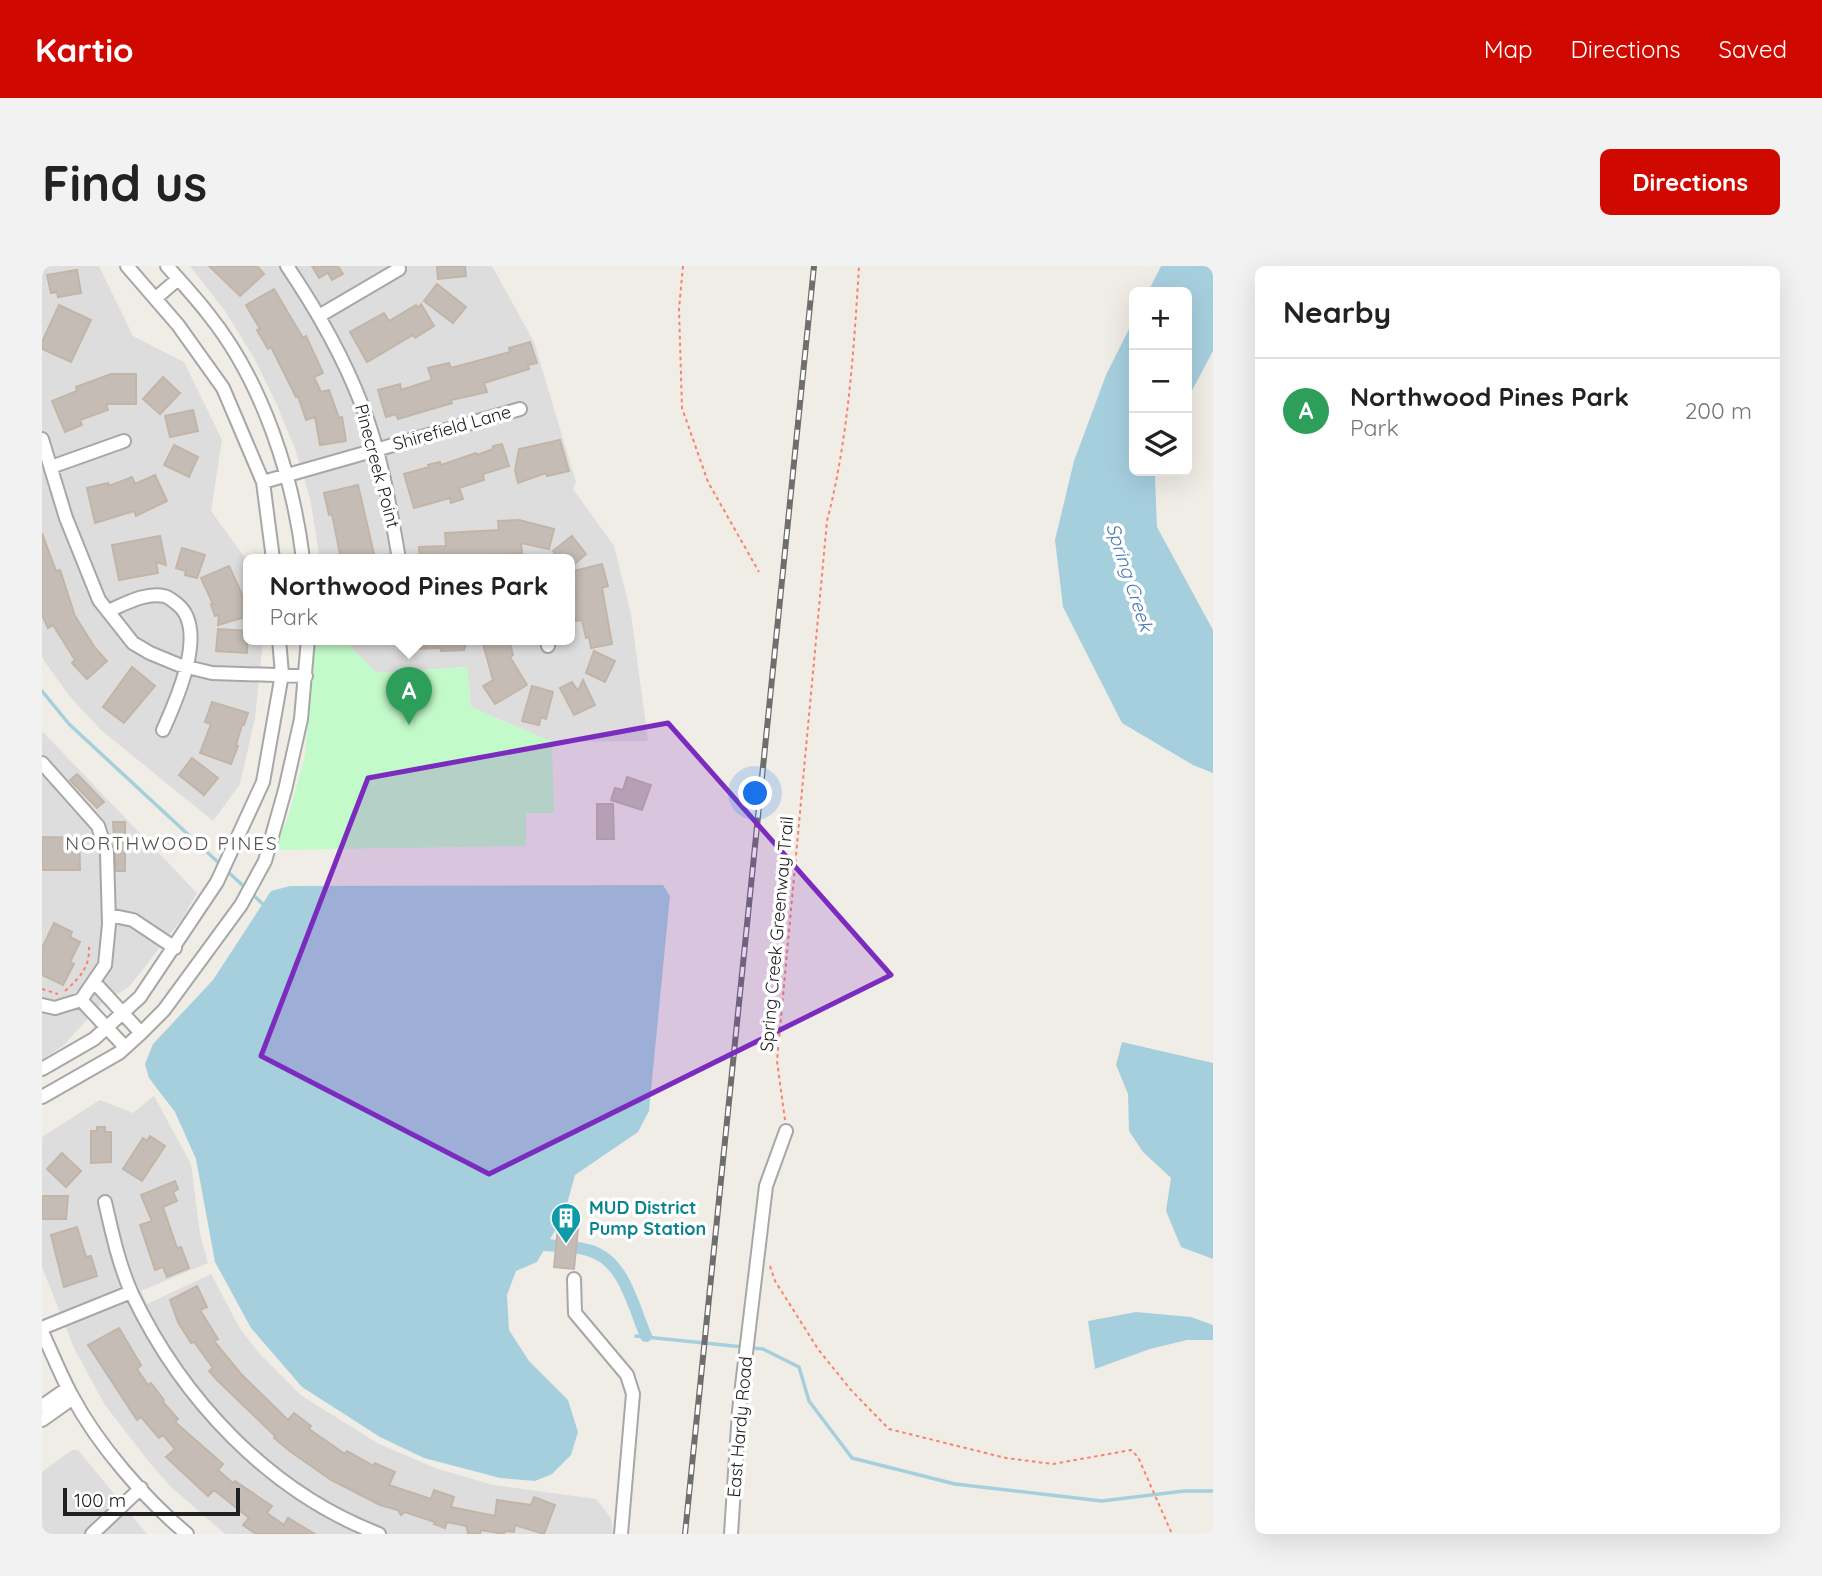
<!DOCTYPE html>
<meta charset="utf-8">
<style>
body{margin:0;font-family:Quicksand,sans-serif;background:#f2f2f2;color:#222}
.controls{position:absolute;right:21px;top:21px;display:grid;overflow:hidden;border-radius:10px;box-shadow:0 7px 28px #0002}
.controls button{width:63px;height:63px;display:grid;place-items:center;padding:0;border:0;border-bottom:2px solid #e0e0e0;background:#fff;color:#222;font:35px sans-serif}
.scale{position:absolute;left:21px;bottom:18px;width:177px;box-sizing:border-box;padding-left:7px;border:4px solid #202020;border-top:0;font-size:19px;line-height:24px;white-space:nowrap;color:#202020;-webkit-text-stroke:5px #fff;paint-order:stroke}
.you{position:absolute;left:714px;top:528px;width:24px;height:24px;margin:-18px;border:5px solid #fff;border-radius:50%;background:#1a73e8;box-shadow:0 0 0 10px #1a73e833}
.badge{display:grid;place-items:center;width:46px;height:46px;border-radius:50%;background:#cf0900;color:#fff;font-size:23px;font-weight:700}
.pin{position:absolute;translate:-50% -58px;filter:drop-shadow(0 2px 4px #0008)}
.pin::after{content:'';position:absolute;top:37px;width:24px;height:21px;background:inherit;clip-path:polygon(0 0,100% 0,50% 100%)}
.popup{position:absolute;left:201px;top:288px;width:332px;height:91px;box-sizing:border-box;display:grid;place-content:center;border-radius:10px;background:#fff;filter:drop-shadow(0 2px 5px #0005);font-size:23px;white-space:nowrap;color:#767676}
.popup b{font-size:26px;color:#222}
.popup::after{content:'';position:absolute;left:50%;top:100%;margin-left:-14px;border:14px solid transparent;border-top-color:#fff}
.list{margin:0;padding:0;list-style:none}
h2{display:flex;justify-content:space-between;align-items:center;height:91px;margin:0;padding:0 28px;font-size:30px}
h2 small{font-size:23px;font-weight:400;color:#767676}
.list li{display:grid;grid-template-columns:46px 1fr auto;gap:21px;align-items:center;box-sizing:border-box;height:105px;padding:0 28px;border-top:2px solid #e0e0e0}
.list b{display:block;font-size:26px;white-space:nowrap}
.list p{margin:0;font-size:23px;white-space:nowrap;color:#767676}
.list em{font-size:23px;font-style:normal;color:#767676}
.icon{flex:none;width:38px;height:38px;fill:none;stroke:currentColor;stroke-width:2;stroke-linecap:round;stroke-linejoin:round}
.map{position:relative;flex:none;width:1171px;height:1268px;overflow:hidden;border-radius:10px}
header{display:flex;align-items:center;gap:42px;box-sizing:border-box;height:98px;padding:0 35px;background:#cf0900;color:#fff}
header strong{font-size:33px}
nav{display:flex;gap:38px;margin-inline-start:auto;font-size:24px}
.intro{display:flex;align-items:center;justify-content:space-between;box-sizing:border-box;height:168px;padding:0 42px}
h1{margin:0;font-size:49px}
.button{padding:18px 32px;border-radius:10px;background:#cf0900;color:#fff;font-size:24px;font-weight:700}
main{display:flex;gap:42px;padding:0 42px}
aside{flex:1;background:#fff;border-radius:10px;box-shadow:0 7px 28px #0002}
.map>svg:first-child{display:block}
.residential{fill:#dedddd}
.park{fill:#c3faca}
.water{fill:#a6cfde}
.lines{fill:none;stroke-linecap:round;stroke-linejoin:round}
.stream{stroke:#a6cfde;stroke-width:3.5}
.canal{stroke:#a6cfde;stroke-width:12}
.building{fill:#c5bdb5;stroke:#c2b5a8;stroke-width:2}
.minor-casing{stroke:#a7a7a7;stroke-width:16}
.path{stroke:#fb816c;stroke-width:2;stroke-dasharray:3.5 3.5;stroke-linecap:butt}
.minor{stroke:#fff;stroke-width:12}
.rail-casing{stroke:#6e6e6e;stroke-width:6}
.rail{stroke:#fff;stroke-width:3.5;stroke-dasharray:10;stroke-linecap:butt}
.marked{fill:#7b2cbf;fill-opacity:0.2;stroke:#7b2cbf;stroke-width:5;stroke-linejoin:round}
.labels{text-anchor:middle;stroke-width:7;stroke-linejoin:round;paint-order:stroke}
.street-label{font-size:18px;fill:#202020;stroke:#fff}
.culture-label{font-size:18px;font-weight:bold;fill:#0d838f;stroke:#fff;text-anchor:start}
.water-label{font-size:19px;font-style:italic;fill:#4a79b1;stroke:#fff}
.neighbourhood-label{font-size:19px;letter-spacing:2px;fill:#535353;stroke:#fff}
</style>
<header>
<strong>Kartio</strong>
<nav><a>Map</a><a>Directions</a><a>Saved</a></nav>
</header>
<div class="intro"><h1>Find us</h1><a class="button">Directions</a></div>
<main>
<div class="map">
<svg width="1171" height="1268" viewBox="0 0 1171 1268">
<rect width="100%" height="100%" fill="#f0ede6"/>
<path class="residential" d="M0,0H57L91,70L142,96L180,174L169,245L206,296V373H220V385L213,452L198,518L171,555L59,464L29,432L0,392Z
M148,0H450L492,76L534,216L531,223L572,280L589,348L606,475L510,476L429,441L425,401L335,407L312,385L303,373H528V293H278L268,232L253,183L235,139L212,92L183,45Z
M0,465L155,627L140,653L87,721L59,738L22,779L0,794Z
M112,830L149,898L158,968L166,997L99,1025L105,1038L169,1008L197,1061L216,1086L260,1130L337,1178L393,1202L451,1219L554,1233L569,1252L571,1268H183L130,1222L107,1196L63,1139L32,1082L0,1001V871L58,834L91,847Z
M30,1184H36L105,1268H0V1206Z"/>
<path class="park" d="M273,373H303L312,385L335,407L425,401L429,441L510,476L512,547H484V580L231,584L246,551L263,490Z"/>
<path class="water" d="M1119,0H1171V85L1145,134V26H1106Z
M1092,53V205H1116L1113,212L1115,261L1171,364V507L1151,499L1080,457L1021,341L1013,274L1032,195L1064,109Z
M621,619L628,630L607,845L596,866L533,909L522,949L495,996L474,1005L465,1029L467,1064L487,1095L526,1134L536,1166L529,1189L510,1208L493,1215L458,1212L382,1192L338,1171L260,1121L209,1062L173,996L154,893L133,846L107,812L103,798L111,778L171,714L229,625L248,620Z
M1080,776L1171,797V993L1139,981L1124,945L1129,912L1101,886L1087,865L1086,828L1074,799Z
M1094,1046L1149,1051L1171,1059V1074H1145L1108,1083L1053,1103L1046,1055Z"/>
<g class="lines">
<path class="stream" d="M0,425L27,458L179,599
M185,605L223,640
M594,1070L721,1083L757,1101L767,1135L810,1192L913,1218L1060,1235L1142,1225H1171"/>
<path class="canal" d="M489,978C508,980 531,979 549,985C583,996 591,1041 604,1070"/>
</g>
<path class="building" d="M167,0H215L222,8L198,30Z
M270,0H296L301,8L290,14L286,7L277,12Z
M395,0H423L424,10L396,13Z
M35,4L39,27L16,31L15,26L9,27L5,9Z
M395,18L424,41L411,57L382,35Z
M232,23L261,72L264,70L281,107L272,111L279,126L287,124L297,152L300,151L304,175L278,179L273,151L264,154L256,130L254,131L229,81L226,83L215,64L218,63L204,39Z
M379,38L392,60L373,72L371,69L325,96L308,66L342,47L347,55L374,39L376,42Z
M17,39L49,54L29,96L0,83V76Z
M488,76L495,97L486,99L487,103L442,117L445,126L409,134L410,137L356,153L354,148L344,151L336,124L358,118L359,124L390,114L386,102L407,97L409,102L468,86L467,82Z
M69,108H94V138H64L66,144L38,154L40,159L23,166L10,135L35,125L34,121Z
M121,111L138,127L118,148L101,133Z
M151,144L156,165L128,171L123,150Z
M518,174L527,205L505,210L504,207L476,217L473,204L477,183Z
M460,178L467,200L441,208L442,214L417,222L421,233L409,237L408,232L372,242L362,208L387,201L386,199L398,196L399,199L434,187L435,189L451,183V180Z
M132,179L156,191L147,211L122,199Z
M113,209L125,235L94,250L92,245L53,257L45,222L66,217L67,220L90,211L93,218Z
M316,219L332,288L323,293H299L290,248L287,249L282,227Z
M477,254L512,263L507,283L479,277L480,287L442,289L443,293H378L377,281L404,280L403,267L457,264L456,255Z
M0,267L14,305L18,304L33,350L53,382L65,395L45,413L30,397L33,394L11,359L6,362L0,349Z
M118,270L124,299L114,296L116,307L77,314L70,279Z
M530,270L544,288L528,302V293H517L511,285Z
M140,282L163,289L155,312L143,309L144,305L134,302Z
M560,298L566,320L560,322L570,378L549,382L547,371L544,372L540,354L534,355L530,345L528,334L535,333L528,306Z
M187,300L199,326L206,350L176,359L177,349L173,350L169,338H171L159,312Z
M176,363L206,365L205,387L174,385Z
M371,373H423V381L422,384L399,385V382L372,383Z
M457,373H467L471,389L468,391L485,419L453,438L441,420L451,414L441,378Z
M552,385L573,395L563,416L544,407Z
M90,401L113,420L82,457L61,441Z
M541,414L553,439L532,449L518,422L530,416L536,425Z
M490,420L511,426L504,453L499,451L497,459L480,455Z
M170,436L206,447L202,459H200L194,479L196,480L189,498L158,487L169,458L163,456Z
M150,492L176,512L162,529L137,509Z
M35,508L62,536L55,542L28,514Z
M585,511L609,519L600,544L569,534L573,522L581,524Z
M555,538H571L572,573H555Z
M71,556H83V605H74Z
M0,571L37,572L38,604H0Z
M12,657L30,666L28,671L38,676L28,696L32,698L21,719L0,709V682Z
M55,861H63V866H69V896L49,897V865H55Z
M108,870L123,880L100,915L81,903L101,872L105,875Z
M20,887L39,905L24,921L5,903Z
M133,915L136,923L131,926L135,935L121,941L135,982L139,981L147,1002L125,1011L121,1001L113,1004L98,959L110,955L99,929Z
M0,930H26L24,953H0Z
M35,961L44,991L49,990L55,1010L22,1021L9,969Z
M516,961L536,963L532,1003L512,1001Z
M155,1020L165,1041L158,1044L176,1073L172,1075L199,1108L246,1154L252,1147L269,1160L267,1163L303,1188L305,1185L332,1200L333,1197L353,1206L347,1219L389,1233L392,1224L412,1231L409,1241L453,1250L455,1234L489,1239L492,1231L513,1239L502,1268L473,1259L472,1266L463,1265L462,1268L439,1264L438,1268H433L426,1267L424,1260L405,1256L403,1262L392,1258L393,1256L363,1246L359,1249L356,1244L338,1239L289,1214L249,1186L232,1172L233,1170L175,1114L167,1105L171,1102L152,1076L149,1077L136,1056L128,1034Z
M77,1062L99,1099L95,1103L106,1119L109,1117L122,1134L121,1136L136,1153L133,1156L181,1198L176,1204L191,1217L193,1215L230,1240L225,1247L242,1259L246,1252L273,1268H214L201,1259L207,1252L172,1224L166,1230L124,1191L133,1183L121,1169L117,1172L99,1151L95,1154L46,1079Z"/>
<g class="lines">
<g class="minor-casing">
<path id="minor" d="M85,0L136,59L181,122L221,216L231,293
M125,0C139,16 154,32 167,49C220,115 251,210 261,293
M245,0C274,43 300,88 319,137C339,186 348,241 357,293
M114,32L136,13
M277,50L357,3
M0,173L24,252L57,334L91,377L108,387L137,399L170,407L264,410
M9,201L82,175
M221,216L478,143
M66,345C83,338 103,326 122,330C127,331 131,335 135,338C167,363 134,435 121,464
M505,373L506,380
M0,497L56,560L65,587L67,658L63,699L39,734L13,742L0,739
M67,649L91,654L133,682
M53,717L99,767
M39,734L83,781
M0,803L52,773L98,731L175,616L221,516L240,408L237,373
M0,831L77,787L99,767L122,744L199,639L223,595L243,524L259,453L266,373
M63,936C70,967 77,999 90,1028C140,1133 227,1226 337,1268
M532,1013L533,1047L585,1109L591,1128L579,1268
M0,1062L89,1026
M0,1066C10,1087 19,1110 30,1130C56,1179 103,1233 145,1268
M0,1140L26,1122
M0,1154L31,1132
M50,1268L99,1222
M689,1268L697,1145L724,920L744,865"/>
</g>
<path class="path" d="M641,0L637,43L640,142L666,216L717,306
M0,723L16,728
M23,725C38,711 48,702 47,680
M743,854L735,795L785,255C806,175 812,83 817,0
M728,1000L733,1015L776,1083L808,1123L847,1163L964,1192L1011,1198L1089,1184L1096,1191L1130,1268"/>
<use href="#minor" class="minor"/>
<g class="rail-casing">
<path id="rail" d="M643,1268L772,0"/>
</g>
<use href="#rail" class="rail"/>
</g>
<path class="marked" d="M626,457L849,709L447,908L219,790L326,512Z"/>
<defs>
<g id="building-pin" transform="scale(1.575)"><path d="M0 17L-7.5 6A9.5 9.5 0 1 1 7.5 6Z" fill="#0f9aa8" stroke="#fff"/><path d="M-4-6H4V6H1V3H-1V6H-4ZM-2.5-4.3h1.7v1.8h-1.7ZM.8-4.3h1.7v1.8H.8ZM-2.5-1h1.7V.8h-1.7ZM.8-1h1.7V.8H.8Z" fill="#fff"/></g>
</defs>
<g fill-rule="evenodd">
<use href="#building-pin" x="524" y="952"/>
</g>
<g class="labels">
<g class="street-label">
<text transform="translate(410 162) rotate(-16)" y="6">Shirefield Lane</text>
<text transform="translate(335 200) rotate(75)" y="6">Pinecreek Point</text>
<text transform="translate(735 668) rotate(-85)" y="6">Spring Creek Greenway Trail</text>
<text transform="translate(698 1161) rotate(-85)" y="6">East Hardy Road</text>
</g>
<g class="culture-label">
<text x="547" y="948">MUD District<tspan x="547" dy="21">Pump Station</tspan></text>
</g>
<g class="water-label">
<text transform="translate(1088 311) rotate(72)" y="7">Spring Creek</text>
</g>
<g class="neighbourhood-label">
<text x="130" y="584">NORTHWOOD PINES</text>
</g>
</g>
</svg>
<div class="controls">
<button>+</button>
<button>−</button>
<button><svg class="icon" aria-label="layers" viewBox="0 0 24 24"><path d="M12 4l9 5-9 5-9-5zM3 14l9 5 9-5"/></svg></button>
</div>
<div class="scale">100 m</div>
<div class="you"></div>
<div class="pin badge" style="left:367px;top:459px;background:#2e9e5b">A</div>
<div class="popup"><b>Northwood Pines Park</b>Park</div>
</div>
<aside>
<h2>Nearby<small></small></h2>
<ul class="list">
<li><span class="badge" style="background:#2e9e5b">A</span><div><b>Northwood Pines Park</b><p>Park</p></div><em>200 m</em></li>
</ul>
</aside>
</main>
